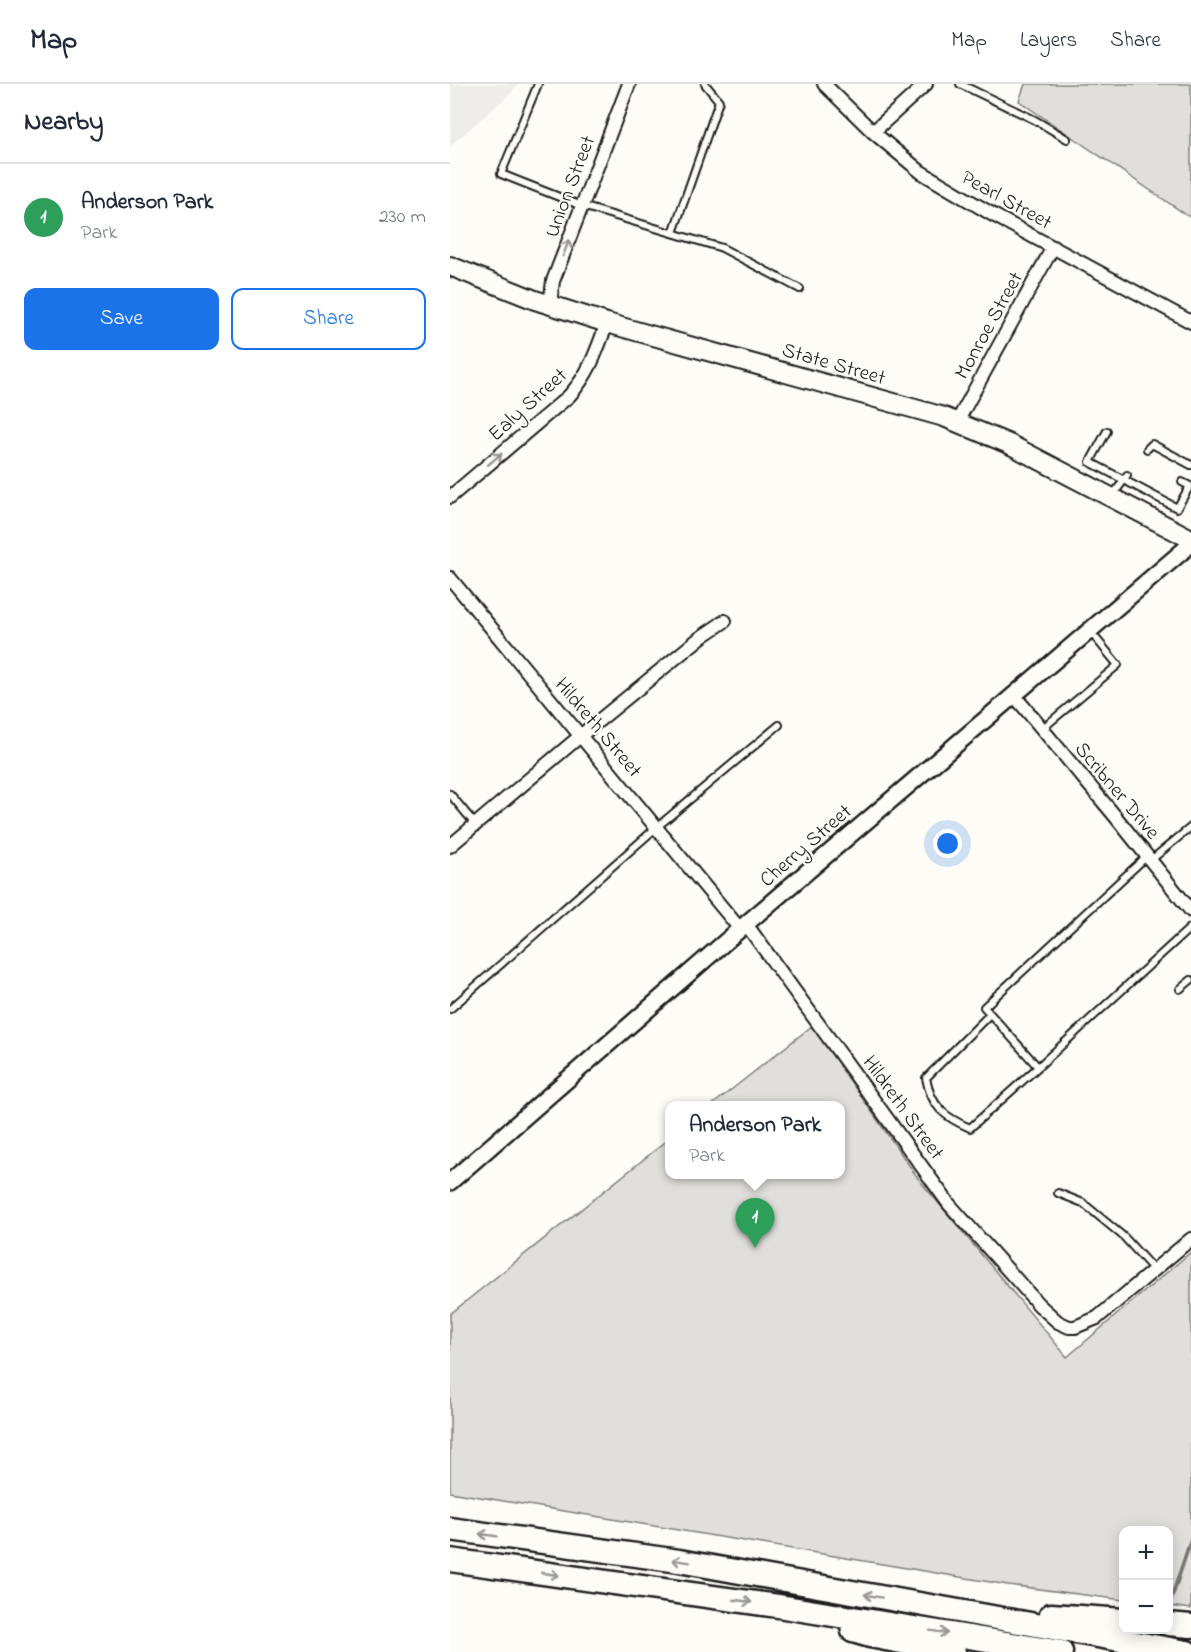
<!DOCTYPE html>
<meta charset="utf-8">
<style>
body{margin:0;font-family:"Indie Flower",sans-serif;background:#f2f2f3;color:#1f2937}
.controls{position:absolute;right:18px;bottom:18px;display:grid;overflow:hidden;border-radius:12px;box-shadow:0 3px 15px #0003}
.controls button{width:54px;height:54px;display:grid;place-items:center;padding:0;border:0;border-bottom:2px solid #e0e1e3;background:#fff;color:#1f2937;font:30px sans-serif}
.you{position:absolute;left:498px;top:760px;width:21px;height:21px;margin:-15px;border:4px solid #fff;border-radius:50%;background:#1a73e8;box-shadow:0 0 0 9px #1a73e833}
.badge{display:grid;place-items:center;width:39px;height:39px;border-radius:50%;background:#1a73e8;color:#fff;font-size:20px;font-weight:700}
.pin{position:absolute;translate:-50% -50px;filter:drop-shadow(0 2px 3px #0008)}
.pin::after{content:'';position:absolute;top:32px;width:21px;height:18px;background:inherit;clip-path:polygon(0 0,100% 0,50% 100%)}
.popup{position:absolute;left:215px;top:1017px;width:180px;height:78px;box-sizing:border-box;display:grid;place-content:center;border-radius:12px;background:#fff;filter:drop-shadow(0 2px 4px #0005);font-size:20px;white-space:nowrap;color:#747a83}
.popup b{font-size:22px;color:#1f2937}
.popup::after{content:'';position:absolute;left:50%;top:100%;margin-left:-12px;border:12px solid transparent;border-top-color:#fff}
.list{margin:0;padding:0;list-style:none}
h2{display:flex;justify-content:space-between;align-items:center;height:78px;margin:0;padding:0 24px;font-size:26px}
h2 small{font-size:20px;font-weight:400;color:#747a83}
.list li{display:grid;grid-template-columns:39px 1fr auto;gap:18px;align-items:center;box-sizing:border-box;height:108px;padding:0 24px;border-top:2px solid #e0e1e3}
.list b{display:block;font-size:22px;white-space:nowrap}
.list p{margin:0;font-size:20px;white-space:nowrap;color:#747a83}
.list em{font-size:20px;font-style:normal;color:#747a83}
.actions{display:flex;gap:12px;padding:18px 24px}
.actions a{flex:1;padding:14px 0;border:2px solid #1a73e8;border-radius:12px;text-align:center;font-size:21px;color:#1a73e8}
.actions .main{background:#1a73e8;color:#fff}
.map{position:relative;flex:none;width:741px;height:1568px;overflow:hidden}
header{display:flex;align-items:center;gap:36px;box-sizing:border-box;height:84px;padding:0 30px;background:#fff;border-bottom:2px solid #e0e1e3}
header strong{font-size:28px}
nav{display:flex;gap:33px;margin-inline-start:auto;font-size:21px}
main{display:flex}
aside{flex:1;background:#fff}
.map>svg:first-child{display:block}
.built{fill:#eeede9}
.green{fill:#e0dfdb;stroke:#7e7e7c;stroke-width:1.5}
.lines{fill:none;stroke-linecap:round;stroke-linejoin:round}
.stream{stroke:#797876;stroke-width:4}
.service-casing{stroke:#1c1c1c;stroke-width:10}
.minor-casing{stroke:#1c1c1c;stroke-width:16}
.tertiary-casing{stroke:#1c1c1c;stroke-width:20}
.secondary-casing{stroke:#1c1c1c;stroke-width:22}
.motorway-casing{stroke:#1c1c1c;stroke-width:27}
.service{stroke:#fdfcf7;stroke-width:6}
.minor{stroke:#fdfcf7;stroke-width:12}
.tertiary{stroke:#fdfcf7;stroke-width:15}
.secondary{stroke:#fdfcf7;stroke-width:18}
.motorway{stroke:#fdfcf7;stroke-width:22}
.oneway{stroke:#989794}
.labels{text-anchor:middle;stroke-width:4.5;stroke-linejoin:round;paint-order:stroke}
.street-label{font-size:21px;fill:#1c1c1c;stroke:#fdfcf7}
</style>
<header>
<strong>Map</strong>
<nav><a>Map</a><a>Layers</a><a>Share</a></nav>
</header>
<main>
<aside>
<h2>Nearby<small></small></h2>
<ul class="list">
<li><span class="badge" style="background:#2e9e5b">1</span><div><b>Anderson Park</b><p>Park</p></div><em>230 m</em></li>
</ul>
<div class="actions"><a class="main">Save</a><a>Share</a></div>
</aside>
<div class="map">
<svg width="741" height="1568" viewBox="0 0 741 1568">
<rect width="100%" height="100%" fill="#fdfcf7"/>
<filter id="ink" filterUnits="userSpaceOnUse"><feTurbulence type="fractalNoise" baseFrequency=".0167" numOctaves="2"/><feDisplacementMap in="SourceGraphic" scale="12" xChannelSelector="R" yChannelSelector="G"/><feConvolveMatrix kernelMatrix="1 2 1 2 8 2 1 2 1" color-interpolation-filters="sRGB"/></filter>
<g filter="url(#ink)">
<path class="built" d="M0,0H68L61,9L0,62Z"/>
<path class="green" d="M575,0H741V134L569,17Z
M362,942L470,1097L617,1273L741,1168V1525L719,1522L718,1446H674L673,1516L558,1501L0,1408V1230L219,1055L220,1090H391V1022L262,1021Z"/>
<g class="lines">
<path class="stream" d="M718,1525L741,1455"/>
<g class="service-casing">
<path id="service" d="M88,0L51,90L132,122L272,164L350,205
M510,0L585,36L617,55
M223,149L269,17L255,0
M657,347L640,378L674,396L677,391
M697,365L702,360L741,381
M663,411L674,396L727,424L740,402L732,398
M592,645L668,581L639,546
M0,710L25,740
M697,772L534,923L588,983L741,843
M701,776L741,743
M730,905L741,896
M0,925L207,743L329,641
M540,930L476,994C481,1022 494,1033 520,1044L588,983
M608,1109L633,1119L674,1153L704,1186"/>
</g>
<g class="minor-casing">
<path id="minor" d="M374,0L423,48L471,88L545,132L741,238
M423,48L476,0
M100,220L103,197L179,0
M507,338L603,163
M0,413L119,312C140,289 146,268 157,239
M0,494L290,845
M563,610L665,732L741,827
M0,762L135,648L250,554L275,537
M296,840L499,1120L589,1221L608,1238L619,1243H625L647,1234L741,1155"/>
</g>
<g class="tertiary-casing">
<path id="tertiary" d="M0,1098L290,845L741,460"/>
</g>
<g class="secondary-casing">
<path id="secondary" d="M0,182L85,216L157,239L494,333L559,360L741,455"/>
</g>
<g class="motorway-casing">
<path id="motorway" d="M0,1445L229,1477L737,1568
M0,1476L328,1522L611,1568
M601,1531L674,1536
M718,1540L741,1542
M403,1547L420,1552L504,1568"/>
</g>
<use href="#service" class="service"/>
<use href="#minor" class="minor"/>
<use href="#tertiary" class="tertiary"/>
<use href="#secondary" class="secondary"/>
<use href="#motorway" class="motorway"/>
</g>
<defs><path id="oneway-shaft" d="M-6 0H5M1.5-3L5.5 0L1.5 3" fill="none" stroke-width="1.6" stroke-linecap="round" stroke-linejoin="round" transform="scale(1.5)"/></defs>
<g class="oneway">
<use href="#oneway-shaft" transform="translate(116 164) rotate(-69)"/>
<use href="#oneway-shaft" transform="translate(45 375) rotate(-40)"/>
<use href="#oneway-shaft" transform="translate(38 1451) rotate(-172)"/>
<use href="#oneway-shaft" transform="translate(231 1477) rotate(-171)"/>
<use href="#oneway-shaft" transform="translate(100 1490) rotate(8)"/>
<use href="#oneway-shaft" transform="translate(423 1512) rotate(-170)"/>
<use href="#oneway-shaft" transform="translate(293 1517) rotate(8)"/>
<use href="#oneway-shaft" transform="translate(489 1548) rotate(9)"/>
</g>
</g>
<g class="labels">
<g class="street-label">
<text transform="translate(119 102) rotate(-69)" y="7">Union Street</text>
<text transform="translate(557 115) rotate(29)" y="7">Pearl Street</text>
<text transform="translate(538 241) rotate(-61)" y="7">Monroe Street</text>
<text transform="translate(384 279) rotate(16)" y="7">State Street</text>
<text transform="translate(77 320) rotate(-42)" y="7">Ealy Street</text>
<text transform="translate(149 643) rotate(50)" y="7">Hildreth Street</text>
<text transform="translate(668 706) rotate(50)" y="7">Scribner Drive</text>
<text transform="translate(355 761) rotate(-41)" y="7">Cherry Street</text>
<text transform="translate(454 1023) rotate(54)" y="7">Hildreth Street</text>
</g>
</g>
</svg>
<div class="controls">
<button>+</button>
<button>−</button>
</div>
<div class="you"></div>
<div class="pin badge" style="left:305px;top:1164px;background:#2e9e5b">1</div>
<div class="popup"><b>Anderson Park</b>Park</div>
</div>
</main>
